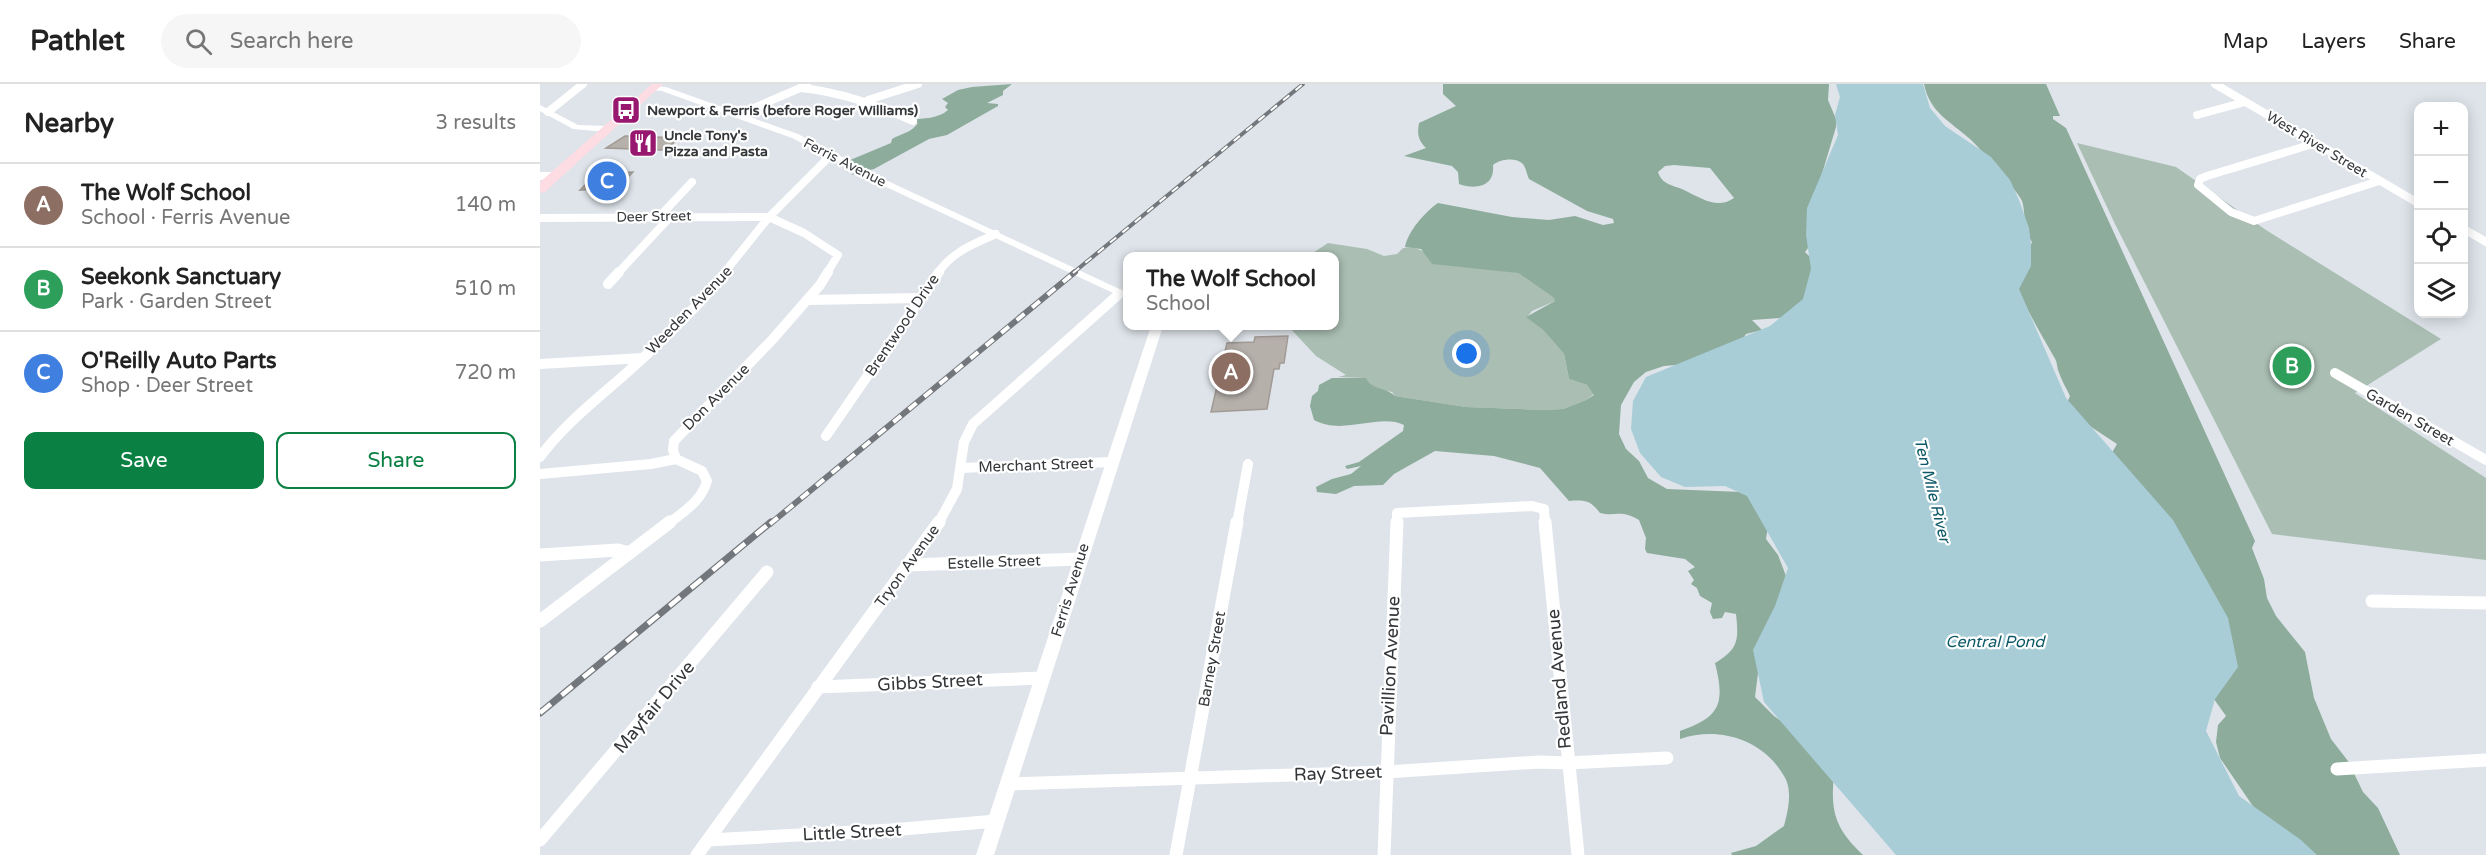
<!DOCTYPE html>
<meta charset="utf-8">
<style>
body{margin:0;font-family:"Varela Round",sans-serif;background:#f6f6f6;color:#222}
.controls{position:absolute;right:18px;top:18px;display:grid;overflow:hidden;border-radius:12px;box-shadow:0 3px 15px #0003}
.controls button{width:54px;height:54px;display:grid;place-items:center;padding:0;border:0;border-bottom:2px solid #e0e0e0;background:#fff;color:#222;font:30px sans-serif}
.you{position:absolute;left:927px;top:270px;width:21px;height:21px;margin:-15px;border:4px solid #fff;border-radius:50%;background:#1a73e8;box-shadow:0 0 0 9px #1a73e833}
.badge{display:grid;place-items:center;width:39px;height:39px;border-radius:50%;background:#0b8043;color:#fff;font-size:20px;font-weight:700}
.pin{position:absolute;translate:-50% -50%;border:3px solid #fff;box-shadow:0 2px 6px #0006}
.popup{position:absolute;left:583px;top:168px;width:216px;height:78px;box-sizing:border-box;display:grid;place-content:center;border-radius:12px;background:#fff;filter:drop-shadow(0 2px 4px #0005);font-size:20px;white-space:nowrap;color:#767676}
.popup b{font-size:22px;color:#222}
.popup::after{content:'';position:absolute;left:50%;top:100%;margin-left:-12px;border:12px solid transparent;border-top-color:#fff}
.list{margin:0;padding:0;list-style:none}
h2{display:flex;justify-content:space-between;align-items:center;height:78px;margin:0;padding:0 24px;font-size:26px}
h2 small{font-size:20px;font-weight:400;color:#767676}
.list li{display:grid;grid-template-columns:39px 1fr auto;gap:18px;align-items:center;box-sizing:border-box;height:84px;padding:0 24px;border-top:2px solid #e0e0e0}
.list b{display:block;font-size:22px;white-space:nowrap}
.list p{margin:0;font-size:20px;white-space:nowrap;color:#767676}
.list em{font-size:20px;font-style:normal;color:#767676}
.actions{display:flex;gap:12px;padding:18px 24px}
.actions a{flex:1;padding:14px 0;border:2px solid #0b8043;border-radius:12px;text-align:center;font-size:21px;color:#0b8043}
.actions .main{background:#0b8043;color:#fff}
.icon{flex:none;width:33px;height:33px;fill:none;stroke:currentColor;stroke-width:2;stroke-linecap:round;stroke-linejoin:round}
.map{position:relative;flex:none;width:1946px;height:771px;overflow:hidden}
header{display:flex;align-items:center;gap:36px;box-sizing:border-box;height:84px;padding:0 30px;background:#fff;border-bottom:2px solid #e0e0e0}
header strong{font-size:28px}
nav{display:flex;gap:33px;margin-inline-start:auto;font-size:21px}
.search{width:420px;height:54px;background:#f6f6f6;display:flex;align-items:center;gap:15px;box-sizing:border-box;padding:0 21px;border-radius:33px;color:#767676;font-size:22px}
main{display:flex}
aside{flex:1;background:#fff}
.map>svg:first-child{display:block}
.green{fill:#aabeb3}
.forest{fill:#8dac9c;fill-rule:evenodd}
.water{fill:#a8cdd7}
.building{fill:#b6b0ab;stroke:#a19a95;stroke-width:1.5}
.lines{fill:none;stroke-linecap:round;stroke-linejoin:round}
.minor-far2{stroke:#fff;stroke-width:8}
.minor-far1{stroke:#fff;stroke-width:10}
.minor{stroke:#fff;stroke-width:13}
.tertiary{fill:#fff;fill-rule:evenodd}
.primary{fill:#fddce3;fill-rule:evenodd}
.rail-far2-casing{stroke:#73777b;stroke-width:4}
.rail-far1-casing{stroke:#73777b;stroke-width:6}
.rail-casing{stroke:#73777b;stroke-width:7}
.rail-far2{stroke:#fff;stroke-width:2;stroke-dasharray:8;stroke-linecap:butt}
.rail-far1{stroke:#fff;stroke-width:4;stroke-dasharray:10;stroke-linecap:butt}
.rail{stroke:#fff;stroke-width:4.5;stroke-dasharray:14;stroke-linecap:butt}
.labels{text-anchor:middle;stroke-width:4.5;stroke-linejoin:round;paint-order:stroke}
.far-poi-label{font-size:14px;font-weight:bold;fill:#343739;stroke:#fff;text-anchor:start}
.far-street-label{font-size:14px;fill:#343739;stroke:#fff}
.street-label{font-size:15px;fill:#343739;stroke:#fff}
.water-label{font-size:16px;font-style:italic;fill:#0e5968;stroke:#fff}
.near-street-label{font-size:18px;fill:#343739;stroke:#fff}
</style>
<header>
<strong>Pathlet</strong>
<div class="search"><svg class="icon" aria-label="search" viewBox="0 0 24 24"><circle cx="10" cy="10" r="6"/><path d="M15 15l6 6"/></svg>Search here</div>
<nav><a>Map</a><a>Layers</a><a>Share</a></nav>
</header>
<main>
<aside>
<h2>Nearby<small>3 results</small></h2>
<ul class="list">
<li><span class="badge" style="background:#8d6e63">A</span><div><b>The Wolf School</b><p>School · Ferris Avenue</p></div><em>140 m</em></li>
<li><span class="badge" style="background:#2e9e5b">B</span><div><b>Seekonk Sanctuary</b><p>Park · Garden Street</p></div><em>510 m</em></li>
<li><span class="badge" style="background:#3f7fe0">C</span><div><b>O'Reilly Auto Parts</b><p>Shop · Deer Street</p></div><em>720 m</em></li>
</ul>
<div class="actions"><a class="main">Save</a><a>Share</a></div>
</aside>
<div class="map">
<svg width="1946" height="771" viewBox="0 0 1946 771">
<rect width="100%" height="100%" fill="#dee4ea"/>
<path class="green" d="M1537,59L1636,83L1726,146L1901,255L1815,309L1946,394V476L1732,450L1575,140Z
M788,159L827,165L844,172L857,170L863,164C874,162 881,165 889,172L978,189L1014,213L1015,217L992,227L987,233L1003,246L1024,270L1029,295L1047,301L1054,310L1046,316L1023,325L1005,326L926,323L855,312L852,308L835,304L823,294L798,293L806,291L776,272L748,242H795V172H768Z"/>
<path class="forest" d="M472,0L463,7V11L447,19L458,20V22L407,51L389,55L334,85L311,91L317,87L303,79L351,59L352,55C362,49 371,49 378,39L371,36C384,34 398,35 408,26L405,23L408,19L402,15L418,6L432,3Z
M903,0H1289L1288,16L1296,35V43L1281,93L1271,160L1265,168L1284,187L1252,233L1212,236L1222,246L1206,250L1199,261L1147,280L1124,282L1106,288L1094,298L1081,321L1079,350L1086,365L1099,377L1108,394L1127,405L1201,408L1223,420L1229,436L1226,455L1238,471L1246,492L1218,589L1215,613L1234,632L1264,653L1294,691C1290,729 1296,745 1323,771H1192L1191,769L1216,762L1244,742C1248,727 1253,706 1244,692C1223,655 1178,642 1140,655V647C1181,633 1185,619 1175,579C1198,565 1199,557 1196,530L1185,528L1182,534L1173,535L1170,528L1172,519L1160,512L1157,504L1151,500L1154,496L1148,487L1155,483L1145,475L1107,469L1105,465L1106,454L1099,436C1080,425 1077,433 1060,429C1050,416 1045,416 1029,417L1000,384L954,372L895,367L854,390L843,401L814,402L796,410L777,408L776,403L792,395L811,390L821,382L807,385L805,382L819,378L863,347L864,341C839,329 803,352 774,336L770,322L772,312L778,307L779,301L792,294H826C831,306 846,303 855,312L926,323L1005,326L1023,325L1046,316L1054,311L1047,301L1029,295L1024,270L1003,246L986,233L1015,217L1013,213L978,189L892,180L881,165L865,163C868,147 885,128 898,119L972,133L1009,136L1035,132L1063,141L1074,139L1073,135L1047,127L989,95C987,91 986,84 983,80C976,73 960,75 953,81C955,103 936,106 919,100L918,88L912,82L864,72L886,64C878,56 877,50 879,39L916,22L903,10ZM1134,81L1170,84L1194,114C1177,126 1161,114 1144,106C1133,101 1122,101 1118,88L1125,82Z
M1384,0H1506L1520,32H1513V35L1526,44L1715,457L1712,464L1724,495L1727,514L1736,532L1765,568L1774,614L1791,655L1808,677L1823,708L1838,724L1860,771H1769L1719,731L1680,674L1676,658L1678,641L1686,632L1669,608L1569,374L1577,360L1524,325L1530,312C1526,304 1521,295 1518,286C1517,282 1517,277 1514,273C1501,250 1487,227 1477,202L1492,158C1482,143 1486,123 1481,115C1473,102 1441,65 1430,55C1410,37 1390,29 1384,0Z"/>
<path class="water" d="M1296,0H1383L1390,24L1405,42L1451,73L1470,96L1479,116L1489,144L1491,160V182L1479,205L1526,314L1633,436L1688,534L1698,583L1675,615L1666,647L1699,712L1761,756L1777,771H1356L1224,618L1213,566L1235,522L1248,484L1207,412L1185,402L1145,403L1121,393L1100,369L1091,345L1093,317L1106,293L1230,242L1263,215L1271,185L1266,151L1267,124L1298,51L1295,31L1300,13Z"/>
<path class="building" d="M85,52L141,54L123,66L66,64Z
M93,88L78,103L40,106L56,90Z
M748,252L744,279H740L739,285H734L727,325L671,328L687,259L714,258L715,253Z"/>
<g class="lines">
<path class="minor-far2" d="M1675,0L1878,119
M261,4C301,8 336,21 373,37
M328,16L378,0
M8,28L43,0
M200,30L267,1
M1657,31L1705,18
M1776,59L1667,92L1660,95L1658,101L1691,128L1714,137L1839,97
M0,92H15
M120,132L152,98
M0,134L229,133L264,149L298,171L287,189
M1924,145L1946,158
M78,189L131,132
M184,189L229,133L291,71
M398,189C412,168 433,160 456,150"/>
<path class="minor-far1" d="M68,200L79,188
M267,216L381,214
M0,280L103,274
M1795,289L1946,376
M286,352L399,188
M0,373C23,342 53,318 82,293C119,260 155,226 186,188
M421,384L571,378
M0,390L111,380L136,375
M128,440C144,427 161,418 167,397L162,387L136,375L133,366L134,357L232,256L280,201L288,188
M398,440L417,405L424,358L433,340L579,210
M697,440L708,380
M857,440V429L992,422L1004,425L1005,440"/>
<path class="minor" d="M1005,438L1038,771
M0,471L78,466L90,469
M368,481L540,475
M1832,517L1946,519
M0,537L130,438
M278,603L502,594
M1797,685L1946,676
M468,700L846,688L999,678L1027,679L1127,674
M0,756L227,488
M168,756L351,746L456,737
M157,771L399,438
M636,771L697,438
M844,771L857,438"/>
<path class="tertiary" d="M111,2L126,3L258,50L350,98L588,209V216L344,102L252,54L122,7L111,6Z
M0,21L38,41L67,42L71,45L67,48L33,45L0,27Z
M611,242H623L454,771H436Z"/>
<path class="primary" d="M112,0H123L5,108L0,109V98Z"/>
<g class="rail-far2-casing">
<path id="rail-far2" d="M533,189L763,0"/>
</g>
<g class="rail-far1-casing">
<path id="rail-far1" d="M230,440L535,188"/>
</g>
<g class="rail-casing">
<path id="rail" d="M0,629L231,438"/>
</g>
<use href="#rail-far2" class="rail-far2"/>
<use href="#rail-far1" class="rail-far1"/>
<use href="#rail" class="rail"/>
</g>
<defs>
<g id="bus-square" transform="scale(1.5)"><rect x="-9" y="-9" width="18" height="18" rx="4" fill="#981870" stroke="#fff"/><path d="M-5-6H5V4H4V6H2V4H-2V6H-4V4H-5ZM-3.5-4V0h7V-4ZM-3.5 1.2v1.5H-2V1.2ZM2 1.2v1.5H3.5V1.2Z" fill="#fff"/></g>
<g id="restaurant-square" transform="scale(1.5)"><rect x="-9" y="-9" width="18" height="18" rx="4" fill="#981870" stroke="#fff"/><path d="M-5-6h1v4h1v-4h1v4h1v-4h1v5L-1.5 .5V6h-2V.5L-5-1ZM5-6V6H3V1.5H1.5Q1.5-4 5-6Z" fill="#fff"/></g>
</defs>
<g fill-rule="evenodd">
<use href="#bus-square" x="86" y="26"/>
<use href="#restaurant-square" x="103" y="59"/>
</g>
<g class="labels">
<g class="far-poi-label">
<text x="107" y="31">Newport &amp; Ferris (before Roger Williams)</text>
<text x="124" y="56">Uncle Tony's<tspan x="124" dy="16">Pizza and Pasta</tspan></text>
</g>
<g class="far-street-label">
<text transform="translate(1777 60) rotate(31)" y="5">West River Street</text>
<text transform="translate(305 78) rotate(27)" y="5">Ferris Avenue</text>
<text transform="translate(114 132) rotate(-1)" y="5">Deer Street</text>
</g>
<g class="street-label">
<text transform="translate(149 226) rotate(-46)" y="5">Weeden Avenue</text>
<text transform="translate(362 241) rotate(-56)" y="5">Brentwood Drive</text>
<text transform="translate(176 313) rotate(-45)" y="5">Don Avenue</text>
<text transform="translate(1870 333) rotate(30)" y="5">Garden Street</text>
<text transform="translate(496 381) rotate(-2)" y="5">Merchant Street</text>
<text transform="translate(454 478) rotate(-2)" y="5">Estelle Street</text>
<text transform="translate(367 482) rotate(-54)" y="5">Tryon Avenue</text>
<text transform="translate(530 506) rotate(-73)" y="5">Ferris Avenue</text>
<text transform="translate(672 575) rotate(-80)" y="5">Barney Street</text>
</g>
<g class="water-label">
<text transform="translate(1393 406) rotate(76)" y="6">Ten Mile River</text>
<text x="1455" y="563">Central Pond</text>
</g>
<g class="near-street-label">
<text transform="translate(850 582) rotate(-87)" y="6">Pavillion Avenue</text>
<text transform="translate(1019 595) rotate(-95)" y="6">Redland Avenue</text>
<text transform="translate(390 598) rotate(-3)" y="6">Gibbs Street</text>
<text transform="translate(114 623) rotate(-50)" y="6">Mayfair Drive</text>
<text transform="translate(798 689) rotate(-2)" y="6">Ray Street</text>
<text transform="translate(312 748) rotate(-3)" y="6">Little Street</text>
</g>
</g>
</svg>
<div class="controls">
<button>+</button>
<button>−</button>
<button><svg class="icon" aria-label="locate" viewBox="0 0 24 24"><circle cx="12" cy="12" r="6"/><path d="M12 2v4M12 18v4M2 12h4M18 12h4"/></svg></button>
<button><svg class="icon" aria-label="layers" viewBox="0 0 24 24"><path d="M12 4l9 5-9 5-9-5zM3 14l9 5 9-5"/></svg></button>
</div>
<div class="you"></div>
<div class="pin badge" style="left:691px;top:288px;background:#8d6e63">A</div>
<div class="popup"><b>The Wolf School</b>School</div>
<div class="pin badge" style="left:1752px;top:282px;background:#2e9e5b">B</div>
<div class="pin badge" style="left:67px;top:97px;background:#3f7fe0">C</div>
</div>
</main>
